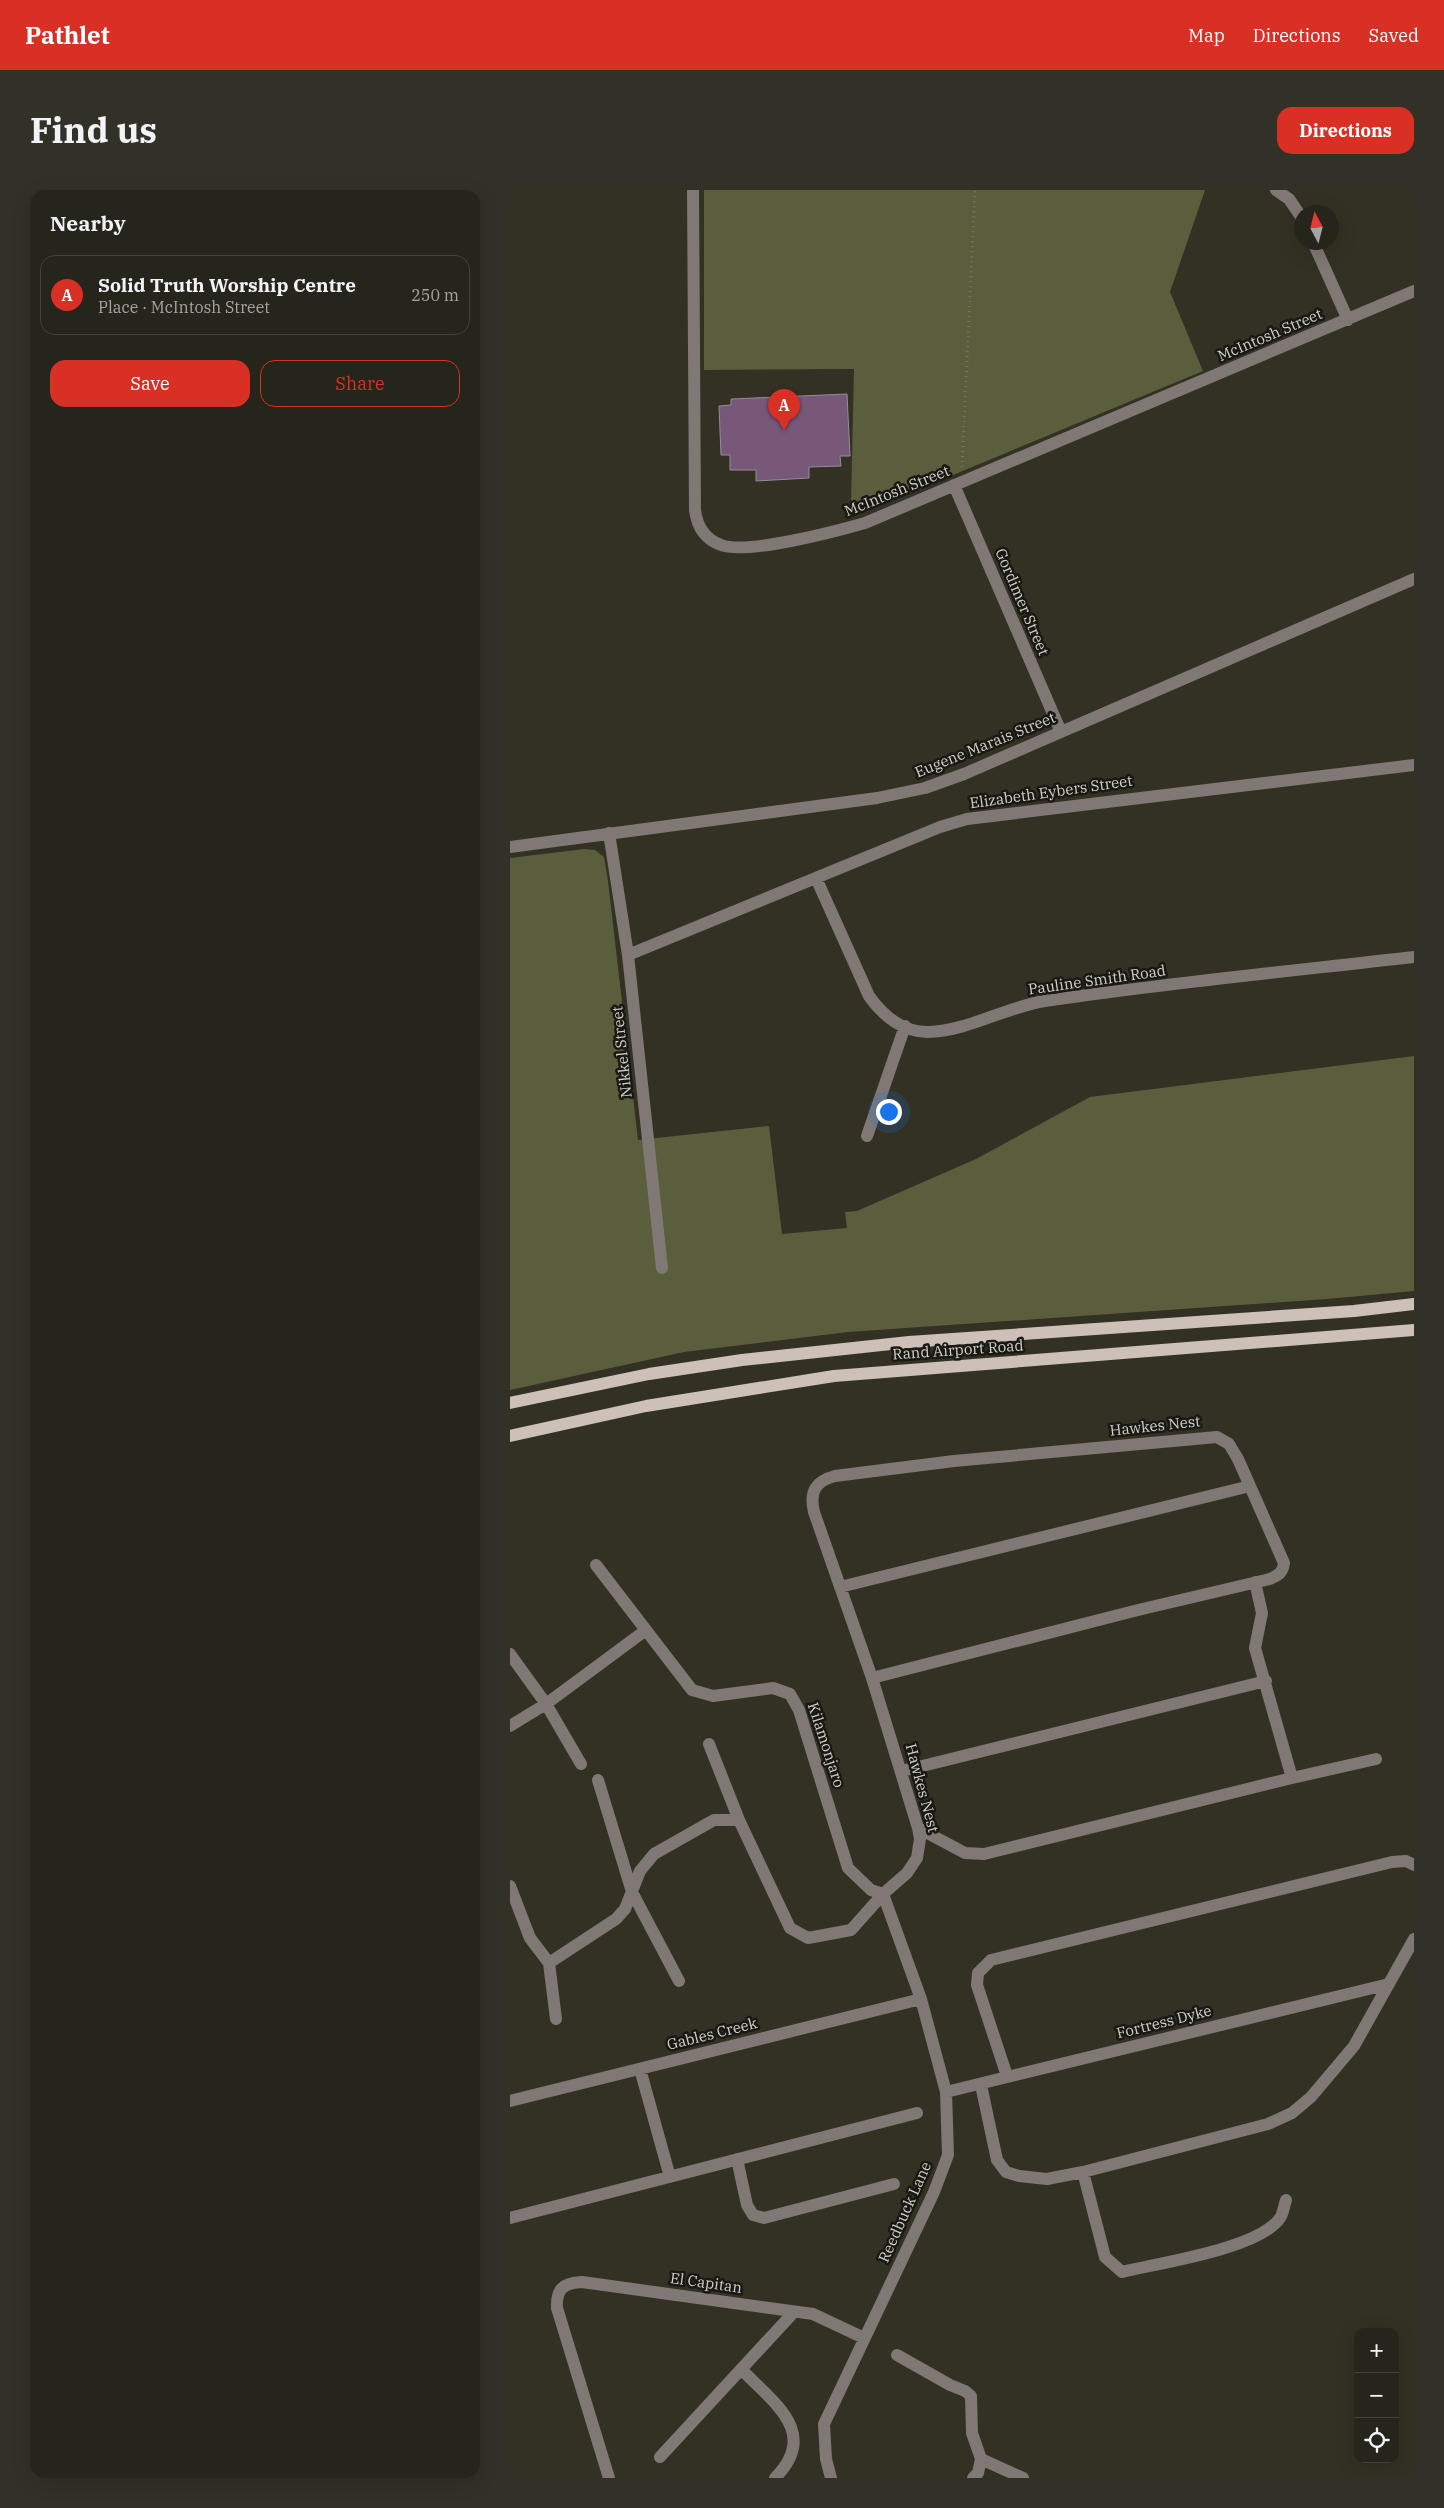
<!DOCTYPE html>
<meta charset="utf-8">
<style>
body{margin:0;font-family:"IBM Plex Serif",serif;background:#323128;color:#f1f3f6}
.controls{position:absolute;right:15px;bottom:15px;display:grid;overflow:hidden;border-radius:10px;box-shadow:0 5px 20px #0002}
.controls button{width:45px;height:45px;display:grid;place-items:center;padding:0;border:0;border-bottom:1px solid #42423a;background:#26251b;color:#f1f3f6;font:25px sans-serif}
.compass{position:absolute;left:784px;top:15px;width:45px;height:45px;border-radius:50%;background:#26251b;box-shadow:0 5px 20px #0002;rotate:353deg}
.you{position:absolute;left:378px;top:921px;width:18px;height:18px;margin:-12px;border:4px solid #fff;border-radius:50%;background:#1a73e8;box-shadow:0 0 0 8px #1a73e833}
.badge{display:grid;place-items:center;width:32px;height:32px;border-radius:50%;background:#d93025;color:#fff;font-size:16px;font-weight:700}
.pin{position:absolute;translate:-50% -41px;filter:drop-shadow(0 1px 2px #0008)}
.pin::after{content:'';position:absolute;top:26px;width:18px;height:15px;background:inherit;clip-path:polygon(0 0,100% 0,50% 100%)}
.list{margin:0;padding:0;list-style:none}
h2{display:flex;justify-content:space-between;align-items:center;height:65px;margin:0;padding:0 20px;font-size:21px}
h2 small{font-size:16px;font-weight:400;color:#a4a5a3}
.list li{display:grid;grid-template-columns:32px 1fr auto;gap:15px;align-items:center;box-sizing:border-box;height:80px;margin:0 10px 10px;padding:0 10px;border:1px solid #42423a;border-radius:15px}
.list b{display:block;font-size:19px;white-space:nowrap}
.list p{margin:0;font-size:16px;white-space:nowrap;color:#a4a5a3}
.list em{font-size:16px;font-style:normal;color:#a4a5a3}
.actions{display:flex;gap:10px;padding:15px 20px}
.actions a{flex:1;padding:11px 0;border:1px solid #d93025;border-radius:15px;text-align:center;font-size:18px;color:#d93025}
.actions .main{background:#d93025;color:#fff}
.icon{flex:none;width:28px;height:28px;fill:none;stroke:currentColor;stroke-width:2;stroke-linecap:round;stroke-linejoin:round}
.map{position:relative;flex:none;width:904px;height:2288px;overflow:hidden;border-radius:15px}
header{display:flex;align-items:center;gap:30px;box-sizing:border-box;height:70px;padding:0 25px;background:#d93025;color:#fff}
header strong{font-size:24px}
nav{display:flex;gap:28px;margin-inline-start:auto;font-size:18px}
.intro{display:flex;align-items:center;justify-content:space-between;box-sizing:border-box;height:120px;padding:0 30px}
h1{margin:0;font-size:35px}
.button{padding:12px 22px;border-radius:15px;background:#d93025;color:#fff;font-size:18px;font-weight:700}
main{display:flex;gap:30px;padding:0 30px}
aside{flex:1;background:#26251b;border-radius:15px;box-shadow:0 5px 20px #0002}
.map>svg:first-child{display:block}
.green{fill:#5b5e3d}
.building{fill:#775879;stroke:#968b97}
.lines{fill:none;stroke-linecap:round;stroke-linejoin:round}
.path{stroke:#757469;stroke-width:3;stroke-dasharray:1 4;stroke-linecap:butt}
.minor{stroke:#7f7874;stroke-width:12}
.major{stroke:#cdc0b8;stroke-width:12}
.labels{text-anchor:middle;stroke-width:5;stroke-linejoin:round;paint-order:stroke}
.street-label{font-size:15px;fill:#d3d2ca;stroke:#1a1813}
</style>
<header>
<strong>Pathlet</strong>
<nav><a>Map</a><a>Directions</a><a>Saved</a></nav>
</header>
<div class="intro"><h1>Find us</h1><a class="button">Directions</a></div>
<main>
<aside>
<h2>Nearby<small></small></h2>
<ul class="list">
<li><span class="badge">A</span><div><b>Solid Truth Worship Centre</b><p>Place · McIntosh Street</p></div><em>250 m</em></li>
</ul>
<div class="actions"><a class="main">Save</a><a>Share</a></div>
</aside>
<div class="map">
<svg width="904" height="2288" viewBox="0 0 904 2288">
<rect width="100%" height="100%" fill="#333124"/>
<path class="green" d="M194,0H695L660,102L693,181L349,324L341,313L344,179L194,180Z
M75,659L85,660L94,667L98,691L128,950L259,936L272,1044L337,1038L335,1022L347,1021L466,969L580,907L904,866V1101L817,1109L338,1142L174,1162L0,1200V668Z"/>
<path class="building" d="M337,204L340,266H330L331,276L299,277V288L246,291V280H220V265H211L209,216L221,215V209Z"/>
<g class="lines">
<path class="path" d="M452,277L465,0"/>
<path class="minor" d="M183,0L185,320C187,336 194,349 211,355C237,365 327,341 355,333L904,101
M766,0L779,9L792,28
M803,52L838,130
M444,295L551,542
M99,643L118,765L152,1078
M0,657L367,608L415,598L454,584L904,389
M306,688L359,806C373,826 393,842 418,842C458,841 496,817 535,811C657,793 781,781 904,767
M118,765L430,637L457,629L904,575
M357,946L395,836
M86,1375L182,1500L203,1506L263,1498L280,1504L289,1520L338,1678L361,1700L373,1704
M745,1392L752,1423L745,1458L782,1588
M330,1397L740,1296
M0,1464L36,1514L71,1574
M0,1536L36,1514L136,1440
M199,1554L229,1630
M392,1581L756,1491
M88,1590L122,1702L169,1791
M408,1638L455,1663L474,1664L782,1588L866,1569
M0,1696L20,1748L39,1773L106,1729L115,1719L130,1681L144,1664L204,1630H229L280,1738L298,1748L341,1740L373,1704L397,1683L407,1668L410,1649L408,1638L362,1488L304,1322C299,1301 306,1291 325,1286L444,1271L707,1247L719,1254L728,1269L774,1373C773,1383 768,1385 760,1389L628,1420L362,1488
M39,1773L46,1829
M130,1879L160,1987
M497,1886L467,1795L468,1783L481,1770L882,1672L896,1671L904,1675
M471,1895L487,1970L496,1982L509,1986L537,1989L573,1982L758,1934L782,1923L801,1907L844,1856L904,1749
M436,1902L879,1794
M0,1911L411,1809
M227,1969L237,2015L243,2025L254,2028L384,1994
M573,1982L595,2067L612,2082C649,2073 749,2059 770,2028C773,2024 774,2016 776,2010
M0,2028L407,1923
M387,2165L440,2195L455,2201L461,2206L462,2243L471,2269L468,2283L463,2288
M231,2179C264,2213 310,2243 265,2288
M150,2267L284,2122
M471,2269L513,2288
M99,2288L47,2118C46,2098 54,2093 72,2092L303,2124L354,2148
M321,2288L316,2269L314,2234L424,2002L438,1965L436,1902L411,1809L373,1704"/>
<path class="major" d="M0,1213L139,1184L232,1170L399,1152L844,1121L904,1114
M0,1246L136,1216L324,1186L904,1140"/>
</g>
<g class="labels">
<g class="street-label">
<text transform="translate(760 145) rotate(-23)" y="5">McIntosh Street</text>
<text transform="translate(387 301) rotate(-22)" y="5">McIntosh Street</text>
<text transform="translate(512 412) rotate(67)" y="5">Gordimer Street</text>
<text transform="translate(475 555) rotate(-22)" y="5">Eugene Marais Street</text>
<text transform="translate(541 602) rotate(-8)" y="5">Elizabeth Eybers Street</text>
<text transform="translate(587 790) rotate(-8)" y="5">Pauline Smith Road</text>
<text transform="translate(112 862) rotate(-96)" y="5">Nikkel Street</text>
<text transform="translate(448 1160) rotate(-4)" y="5">Rand Airport Road</text>
<text transform="translate(645 1236) rotate(-6)" y="5">Hawkes Nest</text>
<text transform="translate(316 1555) rotate(72)" y="5">Kilamonjaro</text>
<text transform="translate(412 1598) rotate(75)" y="5">Hawkes Nest</text>
<text transform="translate(654 1832) rotate(-14)" y="5">Fortress Dyke</text>
<text transform="translate(202 1844) rotate(-14)" y="5">Gables Creek</text>
<text transform="translate(395 2022) rotate(-66)" y="5">Reedbuck Lane</text>
<text transform="translate(196 2093) rotate(8)" y="5">El Capitan</text>
</g>
</g>
</svg>
<div class="controls">
<button>+</button>
<button>−</button>
<button><svg class="icon" aria-label="locate" viewBox="0 0 24 24"><circle cx="12" cy="12" r="6"/><path d="M12 2v4M12 18v4M2 12h4M18 12h4"/></svg></button>
</div>
<svg class="compass" viewBox="-18 -18 36 36"><path d="M0-13l5 13h-10z" fill="#e53935"/><path d="M0 13l5-13h-10z" fill="#a4a5a3"/></svg>
<div class="you"></div>
<div class="pin badge" style="left:274px;top:240px">A</div>
</div>
</main>
